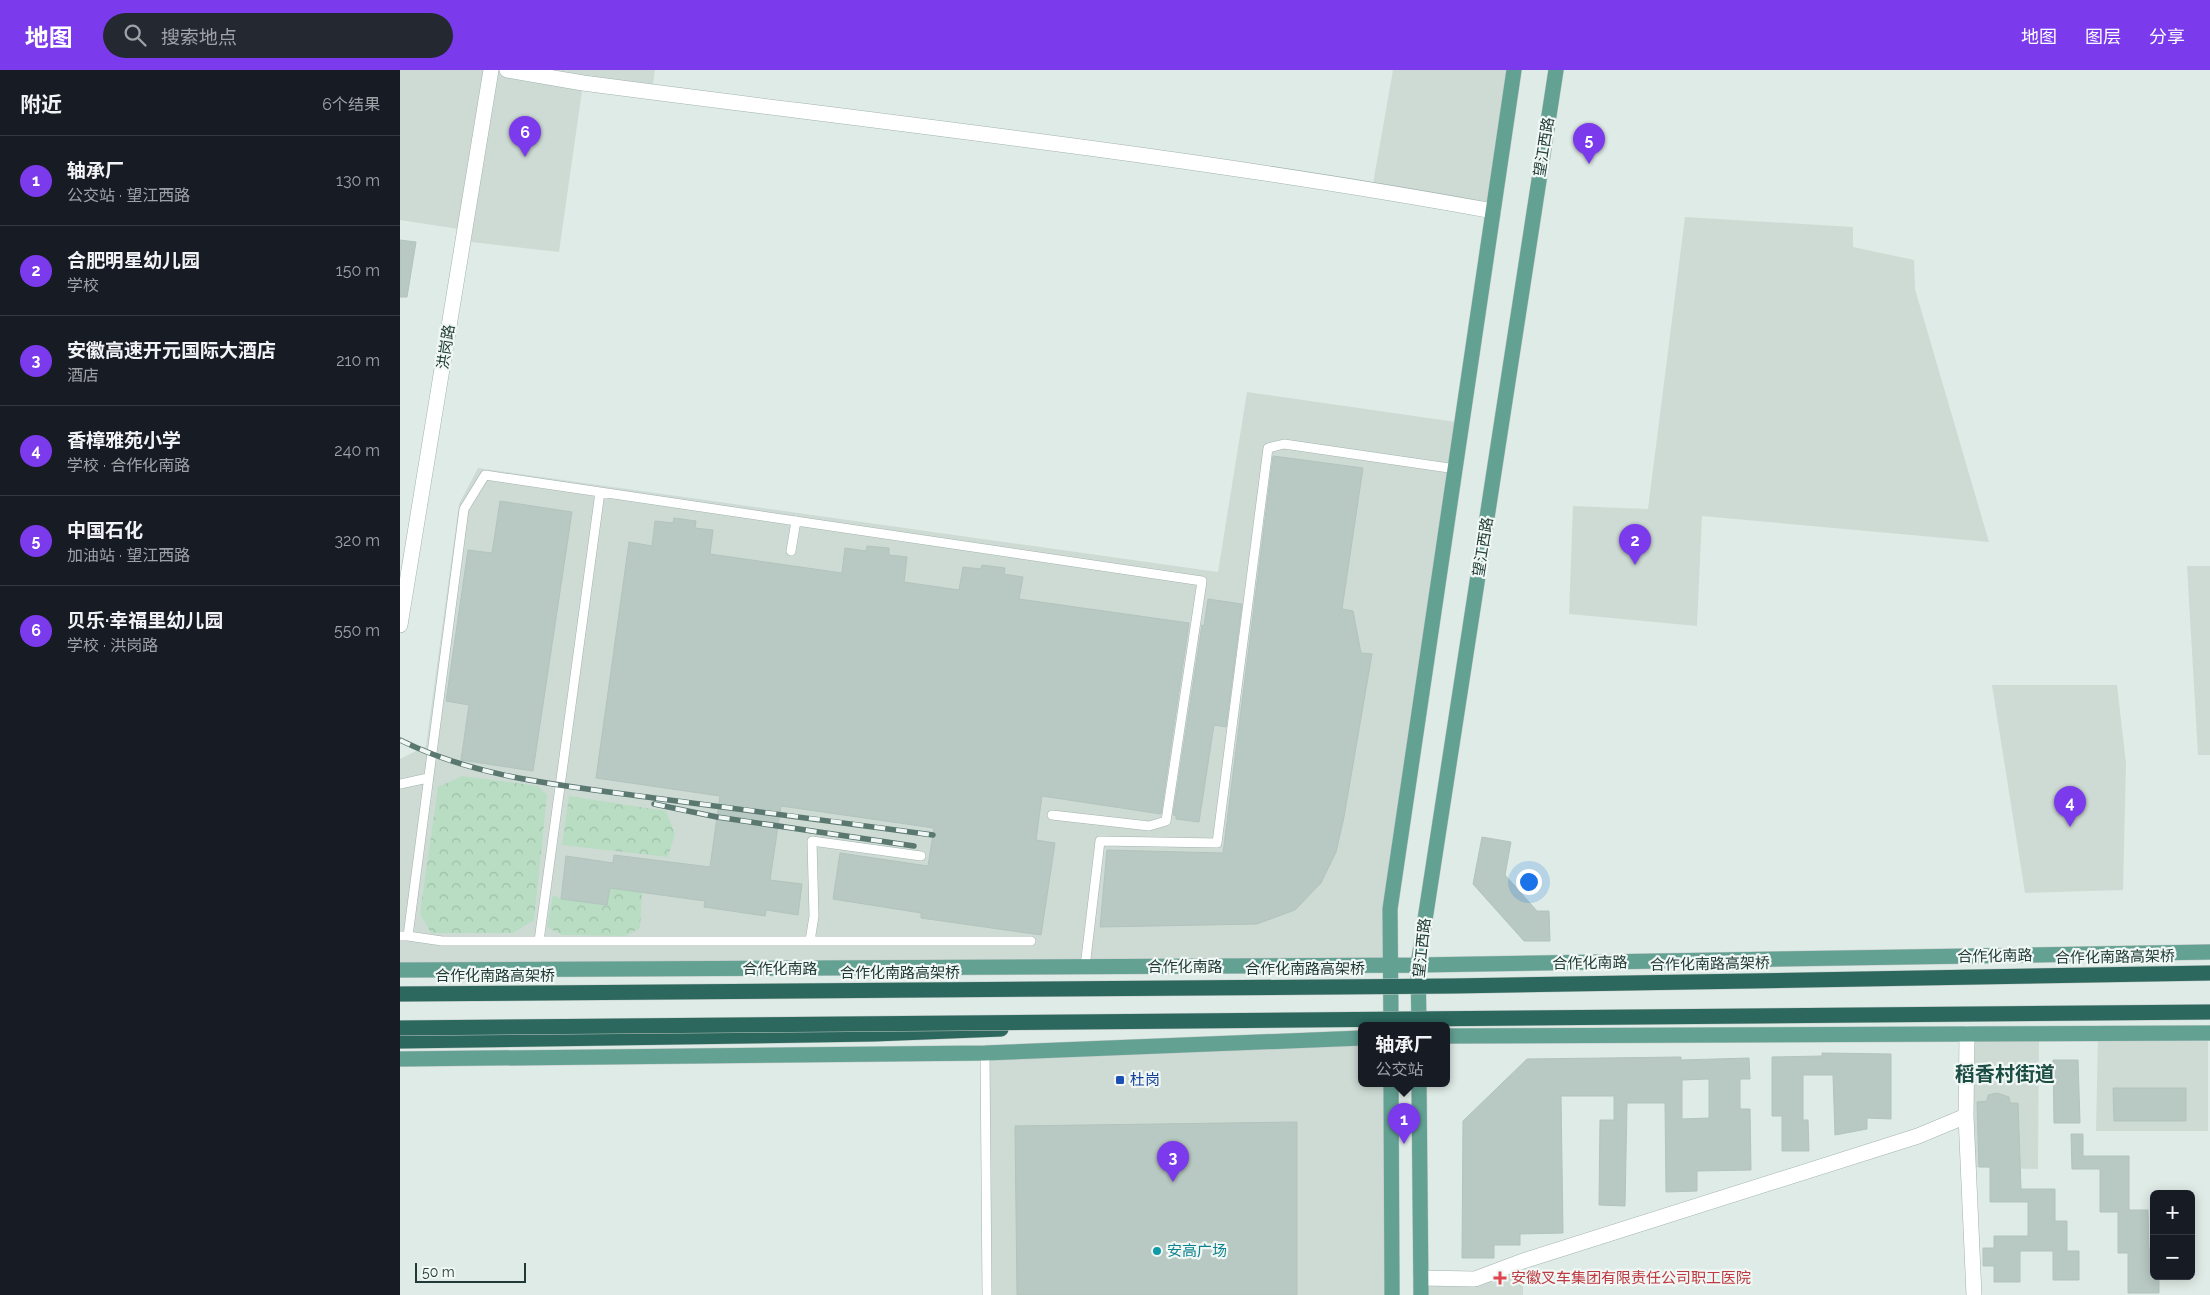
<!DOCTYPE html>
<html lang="zh">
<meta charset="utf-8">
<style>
body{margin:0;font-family:Raleway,"Noto Sans SC",sans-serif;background:#242831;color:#f1f3f6}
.controls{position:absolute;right:15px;bottom:15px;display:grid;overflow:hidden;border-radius:8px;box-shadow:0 2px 12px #0003}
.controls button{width:45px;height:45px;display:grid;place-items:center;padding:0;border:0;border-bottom:1px solid #363941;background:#171b24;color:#f1f3f6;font:25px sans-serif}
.scale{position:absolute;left:15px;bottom:12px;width:111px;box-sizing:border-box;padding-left:5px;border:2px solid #203b35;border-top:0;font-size:14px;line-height:18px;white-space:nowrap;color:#203b35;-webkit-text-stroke:4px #f0f7f4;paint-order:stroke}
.you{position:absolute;left:1128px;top:811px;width:18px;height:18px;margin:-12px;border:4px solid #fff;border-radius:50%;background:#1a73e8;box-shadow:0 0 0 8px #1a73e833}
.badge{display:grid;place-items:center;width:32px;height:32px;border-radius:50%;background:#7c3aed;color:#fff;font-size:16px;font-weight:700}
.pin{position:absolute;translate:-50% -41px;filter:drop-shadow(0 1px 2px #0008)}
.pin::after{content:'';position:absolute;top:26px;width:18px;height:15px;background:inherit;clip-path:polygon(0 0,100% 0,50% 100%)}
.popup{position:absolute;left:958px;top:952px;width:92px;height:65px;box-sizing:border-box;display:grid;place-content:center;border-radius:8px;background:#171b24;filter:drop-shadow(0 1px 4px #0005);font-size:16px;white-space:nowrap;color:#9ea1a6}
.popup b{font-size:19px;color:#f1f3f6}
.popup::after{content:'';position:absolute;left:50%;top:100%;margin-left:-10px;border:10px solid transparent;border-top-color:#171b24}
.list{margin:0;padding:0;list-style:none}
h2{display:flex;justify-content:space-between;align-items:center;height:65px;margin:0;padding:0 20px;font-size:21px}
h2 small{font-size:16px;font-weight:400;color:#9ea1a6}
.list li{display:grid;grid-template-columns:32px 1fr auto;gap:15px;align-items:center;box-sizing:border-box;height:90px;padding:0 20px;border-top:1px solid #363941}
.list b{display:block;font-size:19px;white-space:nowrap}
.list p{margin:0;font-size:16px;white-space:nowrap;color:#9ea1a6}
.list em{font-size:16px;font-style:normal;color:#9ea1a6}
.icon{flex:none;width:28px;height:28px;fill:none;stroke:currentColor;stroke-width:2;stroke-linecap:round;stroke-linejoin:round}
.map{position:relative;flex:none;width:1810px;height:1225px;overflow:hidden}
header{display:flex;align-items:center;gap:30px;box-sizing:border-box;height:70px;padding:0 25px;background:#7c3aed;color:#fff}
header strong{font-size:24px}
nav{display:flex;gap:28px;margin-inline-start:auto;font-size:18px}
.search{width:350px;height:45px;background:#242831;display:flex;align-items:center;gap:12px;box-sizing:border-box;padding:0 18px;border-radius:28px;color:#9ea1a6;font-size:19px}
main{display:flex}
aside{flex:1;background:#171b24}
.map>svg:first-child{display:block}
.built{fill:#cedbd5}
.forest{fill:url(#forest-crowns)}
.building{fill:#b8c8c2;stroke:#b2c4bd;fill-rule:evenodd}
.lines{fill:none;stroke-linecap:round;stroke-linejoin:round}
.lane-casing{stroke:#a2b3ad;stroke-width:10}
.street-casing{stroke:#a2b3ad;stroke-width:16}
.primary-casing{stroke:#c1c8c6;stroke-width:16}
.highway-casing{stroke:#c1c8c6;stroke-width:16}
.lane{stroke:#fff;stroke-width:9}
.street{stroke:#fff;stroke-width:15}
.primary{stroke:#63a193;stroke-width:15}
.highway{stroke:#2c685d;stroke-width:15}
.rail-casing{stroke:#5a7770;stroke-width:5.5}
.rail{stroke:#f0f7f4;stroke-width:4;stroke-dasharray:11;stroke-linecap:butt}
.highway-bridge-casing{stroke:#c1c8c6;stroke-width:16;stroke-linecap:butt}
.highway-bridge{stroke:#2c685d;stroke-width:15}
.transit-dot{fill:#1a4fb4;stroke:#f0f7f4;stroke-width:2}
.culture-dot{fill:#0f9aa8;stroke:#f0f7f4;stroke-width:2}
.health-dot{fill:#e0444e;stroke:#f0f7f4;stroke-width:2}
.labels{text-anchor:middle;stroke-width:4.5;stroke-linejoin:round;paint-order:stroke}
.street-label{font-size:15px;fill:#203b35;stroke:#f0f7f4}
.transit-label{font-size:15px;fill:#164399;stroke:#f0f7f4;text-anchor:start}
.culture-label{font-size:15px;fill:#0d838f;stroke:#f0f7f4;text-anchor:start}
.health-label{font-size:15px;fill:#be3a42;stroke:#f0f7f4;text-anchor:start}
.district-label{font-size:20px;font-weight:bold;fill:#1c4d43;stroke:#f0f7f4}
</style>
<header>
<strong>地图</strong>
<div class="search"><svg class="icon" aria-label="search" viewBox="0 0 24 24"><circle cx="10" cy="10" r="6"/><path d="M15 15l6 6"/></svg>搜索地点</div>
<nav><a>地图</a><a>图层</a><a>分享</a></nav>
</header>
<main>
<aside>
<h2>附近<small>6个结果</small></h2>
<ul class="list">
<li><span class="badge">1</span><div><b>轴承厂</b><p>公交站 · 望江西路</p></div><em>130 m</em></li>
<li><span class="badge">2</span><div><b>合肥明星幼儿园</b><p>学校</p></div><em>150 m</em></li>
<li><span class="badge">3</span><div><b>安徽高速开元国际大酒店</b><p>酒店</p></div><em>210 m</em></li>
<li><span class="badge">4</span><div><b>香樟雅苑小学</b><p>学校 · 合作化南路</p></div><em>240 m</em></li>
<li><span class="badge">5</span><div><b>中国石化</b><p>加油站 · 望江西路</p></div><em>320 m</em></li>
<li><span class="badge">6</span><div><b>贝乐·幸福里幼儿园</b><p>学校 · 洪岗路</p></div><em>550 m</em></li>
</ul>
</aside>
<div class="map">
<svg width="1810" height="1225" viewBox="0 0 1810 1225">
<defs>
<pattern id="forest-crowns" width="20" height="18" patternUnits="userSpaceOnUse" patternTransform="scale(1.25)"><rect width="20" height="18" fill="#b8ddc3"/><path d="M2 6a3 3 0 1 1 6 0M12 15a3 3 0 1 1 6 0" fill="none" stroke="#9ebfa8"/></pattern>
</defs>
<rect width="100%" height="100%" fill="#dfebe6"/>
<path class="built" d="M0,0H255L252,22L183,14L159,182L63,171L65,160L0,150Z
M993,0H1114L1093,141L972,119Z
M1285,147L1453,157V177L1514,190L1515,219L1589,472L1302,446L1297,556L1169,544L1173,436L1248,439Z
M847,322L1063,353L990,839L991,895L0,900V689L26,676L59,434L78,398L818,502Z
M1787,496H1810V685H1798Z
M1592,615H1717L1726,693L1723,820L1625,823Z
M1808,963V1061H1696L1698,964Z
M1567,964H1639L1638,1099L1569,1097Z
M961,968L962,1013H991L992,1225H587L585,983Z
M1123,1191V1225H1021V1208L1075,1209Z"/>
<path class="forest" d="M62,706L138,716L147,725L134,850L113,863H31L20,844L38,717Z
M169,726L266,741L275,764L268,787L162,775Z
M210,818L242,822L240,858L226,866L162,865L147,857L153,825L161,829L207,835Z"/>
<path class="building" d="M0,170L16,172L7,227H0Z
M873,386L963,398L942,539L953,541L961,583L972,584L944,747L936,782L921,813L895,840L857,854L700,857L707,780L823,783Z
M100,431L172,442L133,701L61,690L69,635L46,631L68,480L92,483Z
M274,448L296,451L295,458L313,460L310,484L442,503L445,478L466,481L467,476L489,478V485L507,487L504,512L559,520L563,497L581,499L582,495L605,498L604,504L623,507L619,529L789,553L761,744L642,726L636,770L655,773L641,865L521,848V843L433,829L440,783L528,796L534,758L381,736L370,810L402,814L398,845L366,840L365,846L304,837L305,831L210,818L207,835L161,829L166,786L213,793L214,785L310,797L320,726L196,708L229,472L252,476L255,451L273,453Z
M808,529L842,534L826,657L814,655L799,752L776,749V746L773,745L802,555L804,556Z
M1082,767L1111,772L1105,805L1137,841H1149L1150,871H1124L1073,814Z
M1422,983L1491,984V1049L1467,1048V1059L1435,1065L1433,1005H1403V1050H1408L1409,1081H1382V1046H1372V987L1422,986Z
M1281,987V990L1349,988L1350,1009H1340V1039H1350L1351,1100L1297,1101V1121L1266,1122L1265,1033H1227L1225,1136L1199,1135L1200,1050H1214V1026H1161L1163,1163L1120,1164V1175H1094V1188H1062L1063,1051L1127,989ZM1309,1009V1048L1282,1049V1010Z
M1653,990H1678L1680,1053H1654Z
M1713,1018H1786V1051H1714Z
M1597,1023L1609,1027L1610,1033H1618L1621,1119H1655V1151H1667V1181H1679V1210H1653V1181H1620V1212H1594V1196H1583V1178H1594V1166H1628V1132H1590V1097H1579L1577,1032L1587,1031L1588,1025Z
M897,1052V1225H617L615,1056Z
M1671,1064H1683V1086H1729V1140H1748L1749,1179H1754V1206H1759V1223H1728V1183H1718V1142H1700V1099H1672Z"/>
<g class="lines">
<g class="lane-casing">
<path id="lane" d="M391,481L396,451
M0,714L28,708
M0,866H8L64,439L85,405L802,511L766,751L749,756L652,745
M8,866L42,871H631
M139,871L200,422
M410,871L414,846L412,771L521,786
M685,897L700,771L817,773L868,378L884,374L1056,399
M585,983L587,1225"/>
</g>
<g class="street-casing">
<path id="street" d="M107,0L183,13C487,53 792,86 1093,141
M0,555L91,0
M1566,1046L1574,1225
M1021,1208L1075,1209L1123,1191L1518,1066L1566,1046L1567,964"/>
</g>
<g class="primary-casing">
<path id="primary" d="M0,900L1018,895L1810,882
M991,955L990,839L1114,0
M1019,955L1018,895L1156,0
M1046,966L1810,963
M0,989L585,983L962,968
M991,1013L992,1225
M1019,1013L1021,1225"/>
</g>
<g class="highway-casing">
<path id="highway" d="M0,971L474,964L601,959"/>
</g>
<use href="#lane" class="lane"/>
<use href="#street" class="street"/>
<use href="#primary" class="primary"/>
<use href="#highway" class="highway"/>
<g class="rail-casing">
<path id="rail" d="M0,670C78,709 169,716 254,728C347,740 440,752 533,765
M254,734L317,747L514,776"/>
</g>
<use href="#rail" class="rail"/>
<g class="highway-bridge-casing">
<path id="highway-bridge" d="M0,924L1053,916L1810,903
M0,958L1810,942"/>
</g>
<use href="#highway-bridge" class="highway-bridge"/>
</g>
<rect class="transit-dot" x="715" y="1005" width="10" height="10" rx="2.5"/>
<circle class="culture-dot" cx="757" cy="1181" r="5"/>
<path class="health-dot" d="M1097.5 1200.5h5v5h5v5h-5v5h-5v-5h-5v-5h5z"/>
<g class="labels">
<g class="street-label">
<text transform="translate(1144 77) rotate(-81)" y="5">望江西路</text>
<text transform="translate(46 277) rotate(-81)" y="5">洪岗路</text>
<text transform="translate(1083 477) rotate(-81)" y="5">望江西路</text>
<text transform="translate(1022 878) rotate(-84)" y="5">望江西路</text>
<text transform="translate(1595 886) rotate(-1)" y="5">合作化南路</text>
<text transform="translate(1715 887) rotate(-1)" y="5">合作化南路高架桥</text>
<text transform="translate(1190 893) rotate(-1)" y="5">合作化南路</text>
<text transform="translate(1310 894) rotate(-1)" y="5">合作化南路高架桥</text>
<text x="785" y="902">合作化南路</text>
<text x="380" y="904">合作化南路</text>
<text x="905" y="904">合作化南路高架桥</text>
<text x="500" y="908">合作化南路高架桥</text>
<text x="95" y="911">合作化南路高架桥</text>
</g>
<g class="transit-label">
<text x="730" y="1015">杜岗</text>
</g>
<g class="culture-label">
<text x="767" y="1186">安高广场</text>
</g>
<g class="health-label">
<text x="1111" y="1213">安徽叉车集团有限责任公司职工医院</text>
</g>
<g class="district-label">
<text x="1605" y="1011">稻香村街道</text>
</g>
</g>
</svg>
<div class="controls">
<button>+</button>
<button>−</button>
</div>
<div class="scale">50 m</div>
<div class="you"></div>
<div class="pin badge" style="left:1004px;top:1074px">1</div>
<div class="popup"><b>轴承厂</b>公交站</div>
<div class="pin badge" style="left:1235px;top:495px">2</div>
<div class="pin badge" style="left:773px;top:1112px">3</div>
<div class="pin badge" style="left:1670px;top:757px">4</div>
<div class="pin badge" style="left:1189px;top:94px">5</div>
<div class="pin badge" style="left:125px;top:87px">6</div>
</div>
</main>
